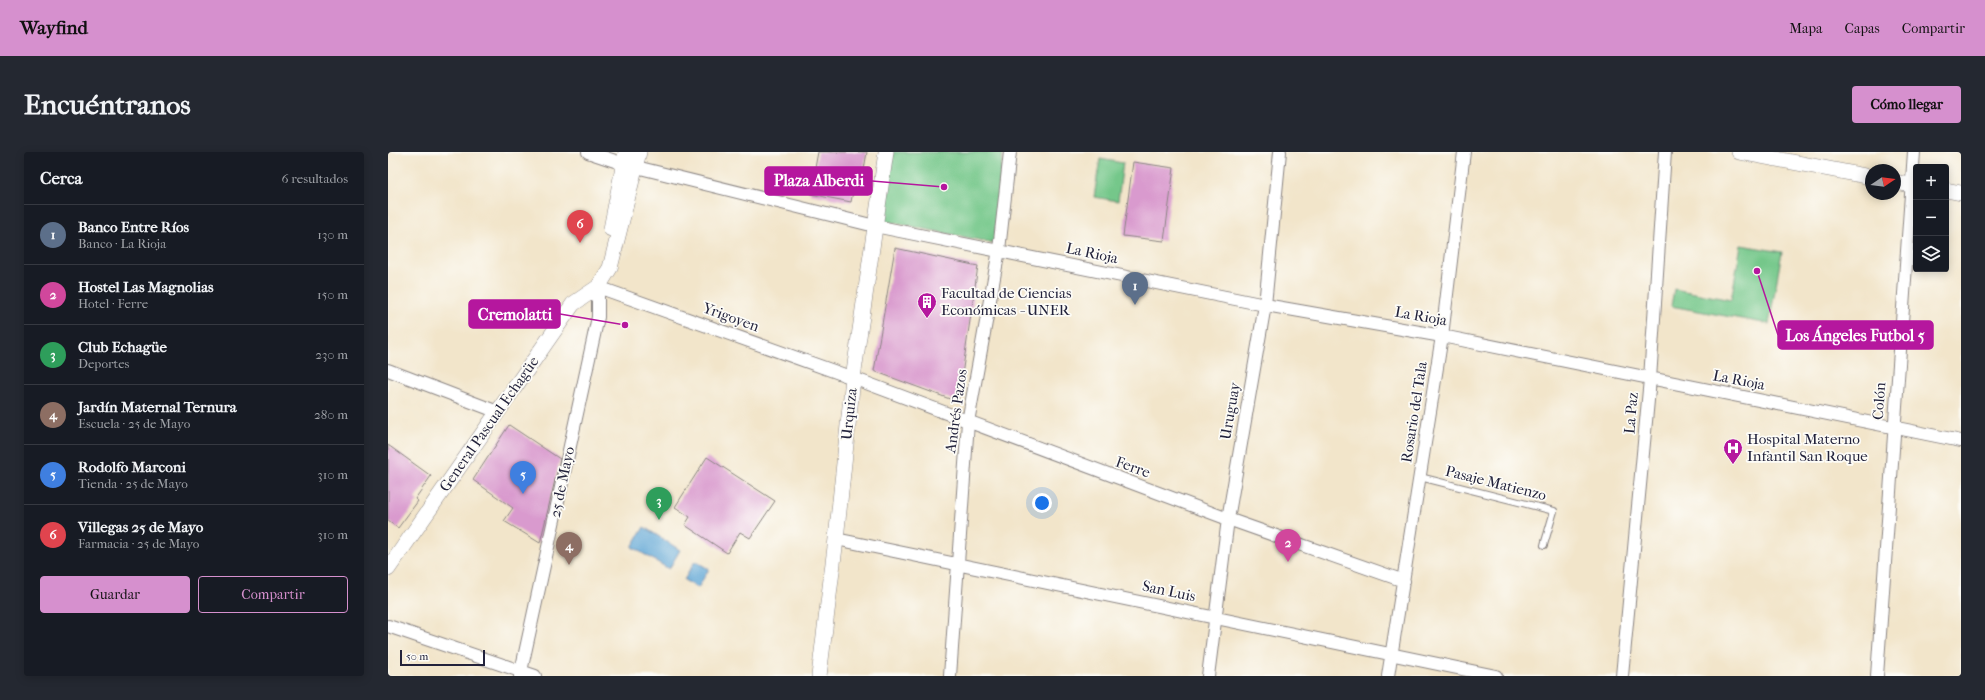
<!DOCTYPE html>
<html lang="es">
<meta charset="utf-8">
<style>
body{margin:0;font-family:"IM FELL French Canon",serif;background:#242831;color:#f1f3f6}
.controls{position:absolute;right:12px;top:12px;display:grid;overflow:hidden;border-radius:4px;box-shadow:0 2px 10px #0003}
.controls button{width:36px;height:36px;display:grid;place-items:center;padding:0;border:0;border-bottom:1px solid #363941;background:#171b24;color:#f1f3f6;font:20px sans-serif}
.compass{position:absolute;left:1477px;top:12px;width:36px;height:36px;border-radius:50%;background:#171b24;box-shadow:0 2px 10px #0003;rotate:77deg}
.scale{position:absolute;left:12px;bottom:10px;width:85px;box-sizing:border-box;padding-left:4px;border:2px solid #22223b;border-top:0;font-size:11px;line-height:14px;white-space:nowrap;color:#22223b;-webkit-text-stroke:3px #fdfcf7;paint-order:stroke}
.you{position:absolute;left:654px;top:351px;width:14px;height:14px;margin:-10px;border:3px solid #fff;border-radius:50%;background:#1a73e8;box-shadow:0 0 0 6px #1a73e833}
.badge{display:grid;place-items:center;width:26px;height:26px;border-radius:50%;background:#d690ce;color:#fff;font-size:13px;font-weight:700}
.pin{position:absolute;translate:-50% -33px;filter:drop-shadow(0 1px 2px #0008)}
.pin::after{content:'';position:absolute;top:21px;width:14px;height:12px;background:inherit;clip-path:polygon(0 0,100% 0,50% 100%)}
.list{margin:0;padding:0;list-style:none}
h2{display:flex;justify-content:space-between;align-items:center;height:52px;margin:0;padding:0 16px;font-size:17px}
h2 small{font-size:13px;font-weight:400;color:#9ea1a6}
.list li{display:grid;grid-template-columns:26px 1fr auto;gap:12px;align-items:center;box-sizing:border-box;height:60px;padding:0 16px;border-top:1px solid #363941}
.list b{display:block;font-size:15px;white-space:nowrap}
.list p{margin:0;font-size:13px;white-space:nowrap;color:#9ea1a6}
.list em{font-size:13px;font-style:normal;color:#9ea1a6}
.actions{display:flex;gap:8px;padding:12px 16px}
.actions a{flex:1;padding:9px 0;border:1px solid #d690ce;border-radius:4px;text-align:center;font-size:14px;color:#d690ce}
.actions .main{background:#d690ce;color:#111}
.icon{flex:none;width:22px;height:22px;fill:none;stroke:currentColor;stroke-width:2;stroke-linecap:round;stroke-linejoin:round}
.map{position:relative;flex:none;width:1573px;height:524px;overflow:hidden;border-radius:4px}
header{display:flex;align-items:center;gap:24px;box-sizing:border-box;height:56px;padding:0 20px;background:#d690ce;color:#111}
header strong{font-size:19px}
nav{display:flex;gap:22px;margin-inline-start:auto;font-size:14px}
.intro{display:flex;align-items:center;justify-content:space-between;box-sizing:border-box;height:96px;padding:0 24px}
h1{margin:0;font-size:28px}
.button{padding:10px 18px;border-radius:4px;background:#d690ce;color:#111;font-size:14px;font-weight:700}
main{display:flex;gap:24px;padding:0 24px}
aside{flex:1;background:#171b24;border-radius:4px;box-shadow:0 2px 10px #0003}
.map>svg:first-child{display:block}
.green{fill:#74c78a;stroke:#4b7462}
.water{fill:#5ea6d5;stroke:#406488}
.building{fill:#d99ace}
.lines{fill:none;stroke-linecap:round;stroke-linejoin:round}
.service-casing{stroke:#8a8482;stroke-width:8}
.minor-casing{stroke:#8a8482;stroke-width:14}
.tertiary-casing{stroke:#8a8482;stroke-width:16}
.service{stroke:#fff;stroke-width:6}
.minor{stroke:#fff;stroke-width:12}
.tertiary{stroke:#fff;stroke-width:15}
.labels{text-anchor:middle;stroke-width:3.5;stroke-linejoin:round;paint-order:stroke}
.street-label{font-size:15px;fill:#22223b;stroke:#fdfcf7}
.poi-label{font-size:15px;fill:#22223b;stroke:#fdfcf7;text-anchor:start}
.leader{fill:none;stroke:#b5179e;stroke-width:1.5}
.callout-dot{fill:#b5179e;stroke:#fdfcf7;stroke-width:1.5}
.callout{fill:#b5179e;stroke:#b5179e;stroke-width:1.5}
.callout-label{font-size:16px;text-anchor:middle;font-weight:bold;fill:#fff}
</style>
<header>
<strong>Wayfind</strong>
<nav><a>Mapa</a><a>Capas</a><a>Compartir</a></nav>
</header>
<div class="intro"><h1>Encuéntranos</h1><a class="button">Cómo llegar</a></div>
<main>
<aside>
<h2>Cerca<small>6 resultados</small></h2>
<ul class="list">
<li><span class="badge" style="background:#5c6f8a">1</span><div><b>Banco Entre Ríos</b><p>Banco · La Rioja</p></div><em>130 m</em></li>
<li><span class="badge" style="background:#d1479c">2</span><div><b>Hostel Las Magnolias</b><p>Hotel · Ferre</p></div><em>150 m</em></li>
<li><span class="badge" style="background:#2e9e5b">3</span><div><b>Club Echagüe</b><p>Deportes</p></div><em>230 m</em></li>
<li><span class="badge" style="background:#8d6e63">4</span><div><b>Jardín Maternal Ternura</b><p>Escuela · 25 de Mayo</p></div><em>280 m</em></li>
<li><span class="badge" style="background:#3f7fe0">5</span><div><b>Rodolfo Marconi</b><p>Tienda · 25 de Mayo</p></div><em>310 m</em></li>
<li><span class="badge" style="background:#e0444e">6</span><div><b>Villegas 25 de Mayo</b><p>Farmacia · 25 de Mayo</p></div><em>310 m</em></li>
</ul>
<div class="actions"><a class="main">Guardar</a><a>Compartir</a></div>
</aside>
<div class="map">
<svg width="1573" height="524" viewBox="0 0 1573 524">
<rect width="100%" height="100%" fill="#fdfcf7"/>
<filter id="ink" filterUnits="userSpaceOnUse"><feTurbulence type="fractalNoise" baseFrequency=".025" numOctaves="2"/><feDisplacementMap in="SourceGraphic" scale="8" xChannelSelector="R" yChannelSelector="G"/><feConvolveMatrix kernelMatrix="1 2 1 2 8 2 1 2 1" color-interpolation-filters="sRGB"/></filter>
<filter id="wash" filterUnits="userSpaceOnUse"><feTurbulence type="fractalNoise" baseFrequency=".012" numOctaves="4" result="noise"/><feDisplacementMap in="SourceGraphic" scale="16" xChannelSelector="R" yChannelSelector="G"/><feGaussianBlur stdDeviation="0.9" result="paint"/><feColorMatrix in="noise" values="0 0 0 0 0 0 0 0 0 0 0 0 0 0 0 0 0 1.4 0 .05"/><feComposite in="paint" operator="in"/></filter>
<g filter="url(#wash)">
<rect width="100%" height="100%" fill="#f2e5ca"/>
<path class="green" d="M505,0H615L606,91L497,69Z
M712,7L735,11L730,49L706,45Z
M1353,93L1394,100L1381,172L1283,154L1286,137L1343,148Z"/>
<path class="water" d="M256,375L292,398L281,417L244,395Z
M307,409L321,417L310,436L296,428Z"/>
<g id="blocks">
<path class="building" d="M430,0H479L473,35L466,34L463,50L422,42Z
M745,10L786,16L776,89L735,84Z
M507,96L590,114L570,250L486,219Z
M121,273L172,307L152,391L116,369L125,356L85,328Z
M0,293L43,324L27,347L30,349L10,376L0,369Z
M319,305L387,349L362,386L352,380L339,401L297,373L302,365L287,355Z"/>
</g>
</g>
<g filter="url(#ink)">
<use href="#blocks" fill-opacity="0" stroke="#8a8482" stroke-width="1"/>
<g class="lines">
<g class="service-casing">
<path id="service" d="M1032,325L1166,359L1156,393"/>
</g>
<g class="minor-casing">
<path id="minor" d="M200,0L236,12L487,74L877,153L1054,184L1573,289
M0,218L110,260
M448,387L1108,524
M0,474L147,524
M132,524L210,165V135L465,226L840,367L1016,429
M562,524L580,270L611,98L622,0
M820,524L840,367L877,153L892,0
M1000,524L1054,184L1076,0
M1234,524L1262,227L1277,0
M1489,524L1526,0"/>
</g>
<g class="tertiary-casing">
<path id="tertiary" d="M1351,0L1483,25
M1507,30L1528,34
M1558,38L1573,41
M223,77L238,0
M0,417L185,152L210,135L222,116L251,0
M431,524L448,387L465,226L498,0"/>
</g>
<use href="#service" class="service"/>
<use href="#minor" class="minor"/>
<use href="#tertiary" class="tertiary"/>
</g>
</g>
<defs>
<g id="building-pin" transform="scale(1)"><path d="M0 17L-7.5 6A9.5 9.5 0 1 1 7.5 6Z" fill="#b5179e" stroke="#fdfcf7"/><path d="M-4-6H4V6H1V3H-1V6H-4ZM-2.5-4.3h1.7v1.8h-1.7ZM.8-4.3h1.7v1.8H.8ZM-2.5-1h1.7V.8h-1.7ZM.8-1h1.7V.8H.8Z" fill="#fff"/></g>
<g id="hospital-pin" transform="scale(1)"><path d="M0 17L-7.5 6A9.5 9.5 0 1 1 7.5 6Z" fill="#b5179e" stroke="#fdfcf7"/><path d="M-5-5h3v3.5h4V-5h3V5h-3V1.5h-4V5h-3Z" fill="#fff"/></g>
</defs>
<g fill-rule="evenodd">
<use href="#building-pin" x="539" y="150"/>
<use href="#hospital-pin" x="1345" y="296"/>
</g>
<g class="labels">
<g class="street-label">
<text transform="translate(704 101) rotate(12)" y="5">La Rioja</text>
<text transform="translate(1033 164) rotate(10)" y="5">La Rioja</text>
<text transform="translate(343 165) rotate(20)" y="5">Yrigoyen</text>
<text transform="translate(1351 228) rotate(11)" y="5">La Rioja</text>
<text transform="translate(1491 249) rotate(-86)" y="5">Colón</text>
<text transform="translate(568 259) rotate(-82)" y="5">Andrés Pazos</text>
<text transform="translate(842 259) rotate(-80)" y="5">Uruguay</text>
<text transform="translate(1026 260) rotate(-81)" y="5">Rosario del Tala</text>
<text transform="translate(1243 261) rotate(-85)" y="5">La Paz</text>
<text transform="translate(461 262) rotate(-84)" y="5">Urquiza</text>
<text transform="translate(101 272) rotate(-55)" y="5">General Pascual Echagüe</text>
<text transform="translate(745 315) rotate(20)" y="5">Ferre</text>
<text transform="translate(174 330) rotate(-78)" y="5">25 de Mayo</text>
<text transform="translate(1108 331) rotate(14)" y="5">Pasaje Matienzo</text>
<text transform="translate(781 439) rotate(12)" y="5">San Luis</text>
</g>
<g class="poi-label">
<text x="553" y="146">Facultad de Ciencias<tspan x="553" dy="17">Económicas - UNER</tspan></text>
<text x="1359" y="292">Hospital Materno<tspan x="1359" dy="17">Infantil San Roque</tspan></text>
</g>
</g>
<path class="leader" d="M556 35L484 29M237 173L172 162M1369 119L1390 183"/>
<g class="callout-dot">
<circle cx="556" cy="35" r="4"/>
<circle cx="237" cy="173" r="4"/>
<circle cx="1369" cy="119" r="4"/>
</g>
<g class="callout">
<rect x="377" y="15" width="107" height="28" rx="4"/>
<rect x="81" y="148" width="91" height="28" rx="4"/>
<rect x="1390" y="169" width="155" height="28" rx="4"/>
</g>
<g class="callout-label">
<text x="431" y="34">Plaza Alberdi</text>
<text x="127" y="168">Cremolatti</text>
<text x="1467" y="189">Los Ángeles Futbol 5</text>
</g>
</svg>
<div class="controls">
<button>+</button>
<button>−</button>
<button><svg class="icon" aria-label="layers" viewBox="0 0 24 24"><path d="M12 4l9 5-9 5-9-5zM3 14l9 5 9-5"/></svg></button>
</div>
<svg class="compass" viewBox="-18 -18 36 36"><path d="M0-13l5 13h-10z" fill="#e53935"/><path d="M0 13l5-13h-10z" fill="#9ea1a6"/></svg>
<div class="scale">50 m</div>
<div class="you"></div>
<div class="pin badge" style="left:747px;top:153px;background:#5c6f8a">1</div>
<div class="pin badge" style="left:900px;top:410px;background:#d1479c">2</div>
<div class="pin badge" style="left:271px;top:368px;background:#2e9e5b">3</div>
<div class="pin badge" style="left:181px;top:413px;background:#8d6e63">4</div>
<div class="pin badge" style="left:135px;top:342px;background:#3f7fe0">5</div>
<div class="pin badge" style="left:192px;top:91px;background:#e0444e">6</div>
</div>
</main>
